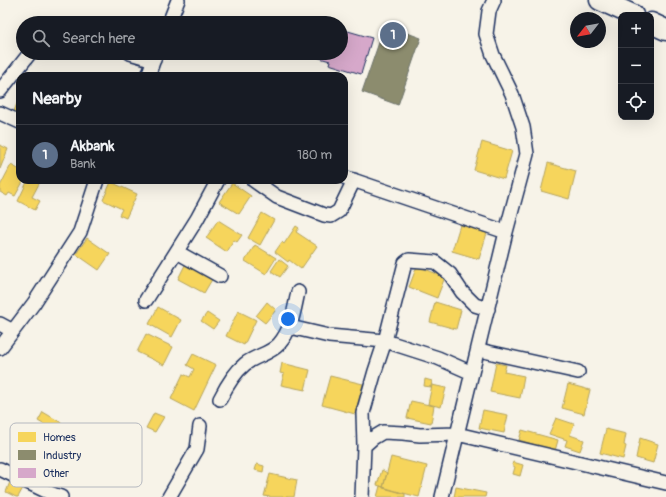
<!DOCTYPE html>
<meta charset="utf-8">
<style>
body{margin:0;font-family:Pangolin,sans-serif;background:#20242c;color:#f1f3f6}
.controls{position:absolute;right:12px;top:12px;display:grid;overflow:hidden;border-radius:8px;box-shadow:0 4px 16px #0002}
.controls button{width:36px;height:36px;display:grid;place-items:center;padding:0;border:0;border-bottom:1px solid #363941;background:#171b24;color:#f1f3f6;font:20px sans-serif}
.compass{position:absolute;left:570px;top:12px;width:36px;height:36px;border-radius:50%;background:#171b24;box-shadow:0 4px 16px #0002;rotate:239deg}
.you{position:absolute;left:288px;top:319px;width:14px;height:14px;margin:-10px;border:3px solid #fff;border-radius:50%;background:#1a73e8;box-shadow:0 0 0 6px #1a73e833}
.badge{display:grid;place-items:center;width:26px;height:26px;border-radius:50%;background:#c8321e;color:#fff;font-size:13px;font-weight:700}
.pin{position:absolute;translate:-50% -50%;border:2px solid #fff;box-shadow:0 1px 4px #0006}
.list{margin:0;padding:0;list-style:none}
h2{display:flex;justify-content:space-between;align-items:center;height:52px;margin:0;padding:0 16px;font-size:17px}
h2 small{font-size:13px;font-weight:400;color:#9ea1a6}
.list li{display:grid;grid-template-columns:26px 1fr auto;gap:12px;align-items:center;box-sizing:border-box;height:60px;padding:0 16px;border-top:1px solid #363941}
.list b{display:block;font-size:15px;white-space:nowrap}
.list p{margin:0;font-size:13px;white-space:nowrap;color:#9ea1a6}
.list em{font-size:13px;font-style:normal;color:#9ea1a6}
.icon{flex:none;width:22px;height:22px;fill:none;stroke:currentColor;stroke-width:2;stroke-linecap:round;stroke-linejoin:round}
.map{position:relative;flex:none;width:666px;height:497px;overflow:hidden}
.search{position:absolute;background:#171b24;box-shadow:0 4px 16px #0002;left:16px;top:16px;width:332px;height:44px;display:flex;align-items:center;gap:10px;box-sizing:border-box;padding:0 14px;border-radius:22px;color:#9ea1a6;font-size:15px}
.panel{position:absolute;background:#171b24;box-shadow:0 4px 16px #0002;left:16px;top:72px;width:332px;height:112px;border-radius:12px}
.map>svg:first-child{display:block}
.homes{fill:#f6d55c;stroke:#b4a35d}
.industry{fill:#8c8c6e;stroke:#6a7069}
.building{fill:#d6a8ca;stroke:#1b2f5e}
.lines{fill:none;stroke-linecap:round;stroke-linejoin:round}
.street-casing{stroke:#1b2f5e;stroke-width:16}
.primary-casing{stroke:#1b2f5e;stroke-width:23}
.street{stroke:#f7f3e8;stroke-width:13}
.primary{stroke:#f7f3e8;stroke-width:20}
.key{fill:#f7f3e8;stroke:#b5b8bf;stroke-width:1}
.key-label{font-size:11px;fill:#1b2f5e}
</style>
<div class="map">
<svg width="666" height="497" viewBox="0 0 666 497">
<rect width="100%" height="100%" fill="#f7f3e8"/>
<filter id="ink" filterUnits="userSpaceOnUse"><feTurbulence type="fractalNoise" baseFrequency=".025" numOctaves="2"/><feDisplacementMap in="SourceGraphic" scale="8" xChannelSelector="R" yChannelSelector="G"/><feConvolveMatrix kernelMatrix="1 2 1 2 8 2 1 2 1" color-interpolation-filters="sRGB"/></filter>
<g filter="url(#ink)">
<path class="homes" d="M19,98L20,99V117L13,114Z
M482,142L512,151L504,179L474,170Z
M0,145L8,149L0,169Z
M548,163L576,171L569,199L541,191Z
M11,165L20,170V180H24L15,196L9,193L7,196L0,192V186Z
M28,180H41L32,197L40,201L35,210L18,201Z
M111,182L137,194L126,218L119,215L122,209L103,200Z
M232,183L251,196L239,214L219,202Z
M262,213L274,220L260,245L248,238Z
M218,220L242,235L237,242L234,240L227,252L206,238Z
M460,225L487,233L479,259L452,251Z
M296,226L299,228L296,232L317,246L301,269L289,260L288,262L275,252L282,242L284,244Z
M87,238L110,254L99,270L76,254Z
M255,245L276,258L266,274L245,261Z
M279,259L288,266L280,277L271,271Z
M187,261L214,276L204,293L178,279Z
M417,266L445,277L437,298L409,287Z
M267,302L276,310L265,323L256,316Z
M435,302L461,310L456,329L430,322Z
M158,307L181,320L172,337L149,324Z
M238,311L256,320L244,345L226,336Z
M207,313L219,321L213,329L201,321Z
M146,334L173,347L164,365L137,352Z
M193,354L216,365L194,411L171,399L183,374L190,377L194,369L187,365Z
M282,363L310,370L305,390L281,385L284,374L280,373Z
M496,363L506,365L504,372L524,376L520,398L490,392Z
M330,376L363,384L355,414L322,405Z
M425,379L432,381L431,387L424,386Z
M568,384L590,390L584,414L562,408Z
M432,385L446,388L441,407L428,404Z
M411,401L434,406L431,423L407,418Z
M483,410L508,415L504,433L479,428Z
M43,412L65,425L60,434L38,421Z
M154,413L164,417L155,432L146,428Z
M556,418L574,424L570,435L584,440L580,451L565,446L567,440L549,434Z
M606,429L626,434L624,445L626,446L623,459L600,453Z
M522,430L558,440L555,451L519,440Z
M640,438L658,444L653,463L636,458Z
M391,457L427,466L419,497L383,488Z
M513,462L523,465L520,476L513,474L515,467L512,465Z
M257,464L264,466L263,472L255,470Z
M382,470L387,473L383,487L377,485Z
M270,474L297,480L294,497H270L264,496Z
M10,482L23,488L18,497H16L6,492Z
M380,486L405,494V497H377Z
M456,487L486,493L485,497H454Z"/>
<path class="industry" d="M385,25L421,38L398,105L362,92Z"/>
<path class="building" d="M341,29L372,38L361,74L329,64L330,61L303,53H341Z"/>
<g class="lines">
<g class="street-casing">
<path id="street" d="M169,23L178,0
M130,53L154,60
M148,76L156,53
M0,91L30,53
M0,113L20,122
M344,177L506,232
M253,180L277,197L324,215L331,216L339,211L354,180
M177,252L220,276
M146,300L197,219L218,180
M0,324L13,331
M290,327L329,336L385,341L438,358L472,373
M0,348L34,303L80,232L97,180
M479,350L578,372
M220,399C226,387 234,373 245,364C255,356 270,354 279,344C292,329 294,310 298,292
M364,446L373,438L383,432L403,433L420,435L457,434L666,483
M0,469L50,493L61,497
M169,497L197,449L200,426
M362,497L364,446L363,413L375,371L385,341L405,263L409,260L435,262L450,274L462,292L475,305L488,309
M442,497L506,232L527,154L523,127L512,94L493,55L486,34L489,11L494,0"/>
</g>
<g class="primary-casing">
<path id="primary" d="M600,0L633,15
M651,23L666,30"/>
</g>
<use href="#street" class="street"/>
<use href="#primary" class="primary"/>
</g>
</g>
<rect x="10" y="423" width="132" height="64" rx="6" class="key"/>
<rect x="18" y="432" width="18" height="10" fill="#f6d55c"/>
<rect x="18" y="450" width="18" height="10" fill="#8c8c6e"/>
<rect x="18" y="468" width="18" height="10" fill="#d6a8ca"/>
<g class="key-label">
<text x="43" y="441">Homes</text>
<text x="43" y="459">Industry</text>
<text x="43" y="477">Other</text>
</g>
</svg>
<div class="controls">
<button>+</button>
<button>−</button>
<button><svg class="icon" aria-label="locate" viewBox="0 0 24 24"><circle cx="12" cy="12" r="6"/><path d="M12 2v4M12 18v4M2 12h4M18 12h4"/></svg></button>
</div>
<svg class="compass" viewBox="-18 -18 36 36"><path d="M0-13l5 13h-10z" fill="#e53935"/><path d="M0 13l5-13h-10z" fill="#9ea1a6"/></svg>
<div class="you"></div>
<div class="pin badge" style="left:393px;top:35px;background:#5c6f8a">1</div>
<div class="search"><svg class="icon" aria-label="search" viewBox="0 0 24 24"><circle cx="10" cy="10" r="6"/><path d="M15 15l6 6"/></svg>Search here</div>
<section class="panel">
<h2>Nearby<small></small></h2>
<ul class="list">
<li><span class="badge" style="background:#5c6f8a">1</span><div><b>Akbank</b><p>Bank</p></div><em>180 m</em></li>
</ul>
</section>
</div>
